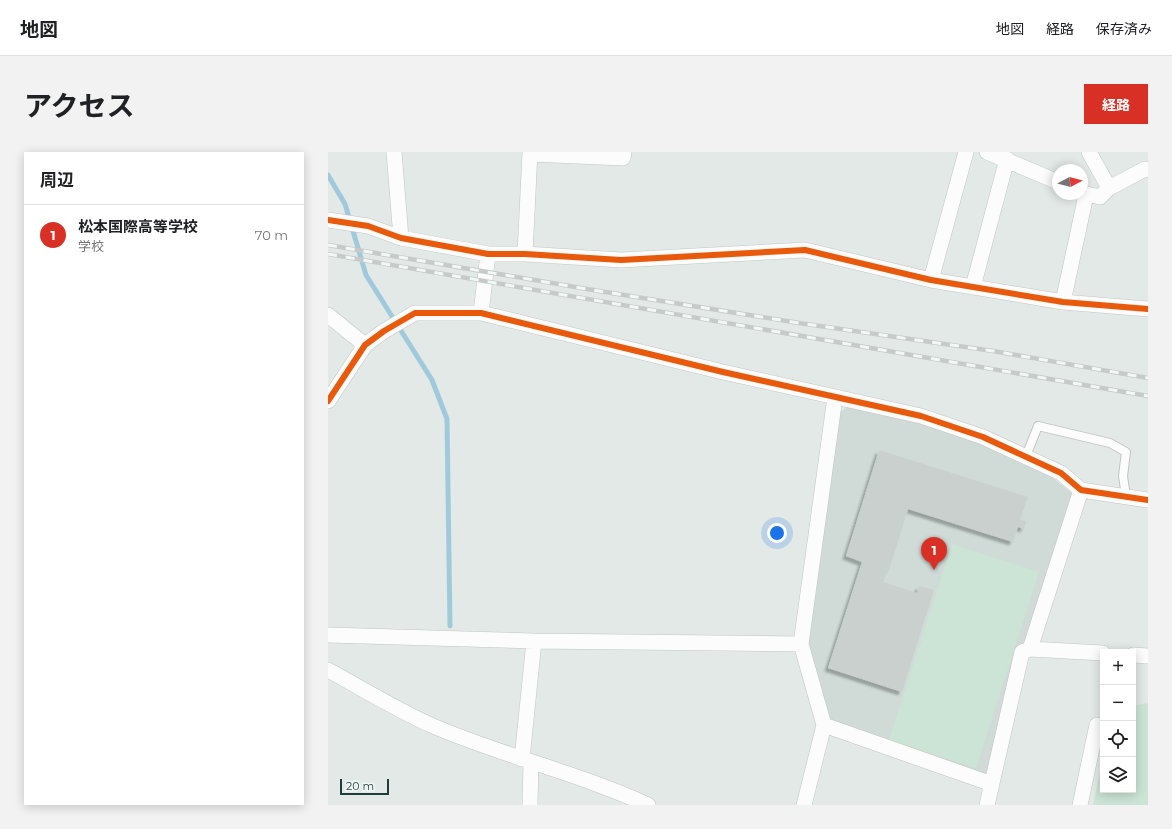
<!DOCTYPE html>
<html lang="ja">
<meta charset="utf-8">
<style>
body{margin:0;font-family:Montserrat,"Noto Sans JP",sans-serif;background:#f2f2f2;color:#202124}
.controls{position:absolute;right:12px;bottom:12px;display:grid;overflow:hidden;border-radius:0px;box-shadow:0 2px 10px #0003}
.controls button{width:36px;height:36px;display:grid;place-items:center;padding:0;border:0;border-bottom:1px solid #e0e0e0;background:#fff;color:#202124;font:20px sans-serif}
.compass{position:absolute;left:724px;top:12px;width:36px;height:36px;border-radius:50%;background:#fff;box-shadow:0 2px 10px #0003;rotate:83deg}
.scale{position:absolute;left:12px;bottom:10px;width:49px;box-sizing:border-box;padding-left:4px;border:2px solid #1f3e3a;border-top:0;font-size:11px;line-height:14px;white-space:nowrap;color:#1f3e3a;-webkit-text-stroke:3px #f1f8f6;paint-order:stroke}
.you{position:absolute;left:449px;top:381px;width:14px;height:14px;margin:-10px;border:3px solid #fff;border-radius:50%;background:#1a73e8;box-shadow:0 0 0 6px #1a73e833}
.badge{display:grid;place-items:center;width:26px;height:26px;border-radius:50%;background:#d93025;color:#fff;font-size:13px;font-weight:700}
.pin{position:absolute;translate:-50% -33px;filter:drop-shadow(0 1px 2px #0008)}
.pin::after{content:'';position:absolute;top:21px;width:14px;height:12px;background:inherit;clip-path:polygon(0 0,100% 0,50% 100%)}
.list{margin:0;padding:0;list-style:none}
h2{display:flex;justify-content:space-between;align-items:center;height:52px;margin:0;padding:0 16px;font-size:17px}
h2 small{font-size:13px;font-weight:400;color:#757577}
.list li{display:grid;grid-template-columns:26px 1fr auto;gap:12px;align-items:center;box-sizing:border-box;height:60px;padding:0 16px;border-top:1px solid #e0e0e0}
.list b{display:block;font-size:15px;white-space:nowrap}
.list p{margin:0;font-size:13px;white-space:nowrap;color:#757577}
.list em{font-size:13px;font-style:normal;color:#757577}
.icon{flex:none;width:22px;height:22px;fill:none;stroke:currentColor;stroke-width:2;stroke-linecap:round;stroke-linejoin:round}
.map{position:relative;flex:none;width:820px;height:653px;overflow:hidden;border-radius:0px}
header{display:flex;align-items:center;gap:24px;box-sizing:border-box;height:56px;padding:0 20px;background:#fff;border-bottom:1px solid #e0e0e0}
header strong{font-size:19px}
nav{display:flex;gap:22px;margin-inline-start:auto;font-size:14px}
.intro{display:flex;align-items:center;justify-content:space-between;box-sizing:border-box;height:96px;padding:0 24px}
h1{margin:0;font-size:28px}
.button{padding:10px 18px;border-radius:0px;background:#d93025;color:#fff;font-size:14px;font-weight:700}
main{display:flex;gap:24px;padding:0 24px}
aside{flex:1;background:#fff;border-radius:0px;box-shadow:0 2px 10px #0003}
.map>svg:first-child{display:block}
.built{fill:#d0dbd8}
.green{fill:#cbe4d5}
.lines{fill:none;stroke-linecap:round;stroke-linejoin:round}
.stream{stroke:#a0cadb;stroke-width:5}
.building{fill:#cad0ce;filter:url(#shadow)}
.lane-casing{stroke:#c0c6c4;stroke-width:10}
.street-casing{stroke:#c0c6c4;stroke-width:16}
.lane{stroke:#fbfcfb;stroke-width:8}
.street{stroke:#fbfcfb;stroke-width:15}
.rail-casing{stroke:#c6cbca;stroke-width:4.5}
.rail{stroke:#f1f8f6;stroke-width:3;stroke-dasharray:9;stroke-linecap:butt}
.cycleway-casing{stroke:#f1f8f6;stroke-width:8}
.cycleway{stroke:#e8590c;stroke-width:6}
</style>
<header>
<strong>地図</strong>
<nav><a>地図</a><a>経路</a><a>保存済み</a></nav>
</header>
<div class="intro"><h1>アクセス</h1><a class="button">経路</a></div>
<main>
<aside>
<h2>周辺<small></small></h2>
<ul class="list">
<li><span class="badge">1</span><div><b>松本国際高等学校</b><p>学校</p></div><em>70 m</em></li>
</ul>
</aside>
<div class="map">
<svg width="820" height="653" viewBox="0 0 820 653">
<defs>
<filter id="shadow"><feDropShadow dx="-3.5" dy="3.5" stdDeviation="1" flood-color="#0004"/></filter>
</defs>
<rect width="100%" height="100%" fill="#e3e9e7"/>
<path class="built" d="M520,255L600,273L651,291L725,326L746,343L658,625L498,569L477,505L509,262Z"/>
<path class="green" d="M624,392L711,420L648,616L561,588Z
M820,551V653H765L775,607V638H805V554Z"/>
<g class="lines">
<path class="stream" d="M0,23L17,52L38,123L104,228L119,267L122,474"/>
</g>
<path class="building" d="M551,298L700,345L692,368L698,369L696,377L690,375L685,390L580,357L561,418H559L555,430L589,441L591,434L606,438L574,540L500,516L534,410L518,404Z"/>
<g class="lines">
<g class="lane-casing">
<path id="lane" d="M698,304L710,274L782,291L798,300L795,324L798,344"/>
</g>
<g class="street-casing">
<path id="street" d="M66,0L73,86
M659,0L730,30
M761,0L781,36
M202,2L295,6L296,0
M754,41L772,45L781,36L817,17L820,18
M0,68L40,74L73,86L160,102H197L293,108L477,98L603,128L735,150L820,157
M197,102L202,0
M603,128L638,0
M645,135L679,7
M735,150L758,43
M153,161L160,102
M0,163L37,193
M507,245L473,492L496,573L664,632
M0,249L37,193L56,179L87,161H153L395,220L593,264L655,285L733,321L753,338L820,348
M0,483L206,489L473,492
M702,497L753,338
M805,503L820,504
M0,518C35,537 69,558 105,574C175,604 250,621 320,653
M194,607L206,489
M202,653L203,611
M476,653L496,573
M659,653L694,500L702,497L775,501
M752,653L769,573"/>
</g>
<use href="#lane" class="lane"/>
<use href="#street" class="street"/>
<g class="rail-casing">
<path id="rail" d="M0,93L271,139L471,171L665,199L820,226
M0,102L820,244"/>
</g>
<use href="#rail" class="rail"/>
<g class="cycleway-casing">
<path id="cycleway" d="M0,68L40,74L73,86L160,102H197L293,108L477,98L603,128L735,150L820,157
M0,249L37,193L56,179L87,161H153L395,220L593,264L655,285L733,321L753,338L820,348"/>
</g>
<use href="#cycleway" class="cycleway"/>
</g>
</svg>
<div class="controls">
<button>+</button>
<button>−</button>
<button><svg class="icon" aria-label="locate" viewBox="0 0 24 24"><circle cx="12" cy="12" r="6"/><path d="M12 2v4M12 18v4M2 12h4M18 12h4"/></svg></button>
<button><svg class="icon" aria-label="layers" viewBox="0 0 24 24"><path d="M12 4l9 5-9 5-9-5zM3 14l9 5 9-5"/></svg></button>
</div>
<svg class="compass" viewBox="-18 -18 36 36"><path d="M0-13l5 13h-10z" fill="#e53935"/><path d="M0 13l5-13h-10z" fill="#757577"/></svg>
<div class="scale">20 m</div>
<div class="you"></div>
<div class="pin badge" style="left:606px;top:418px">1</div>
</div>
</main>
